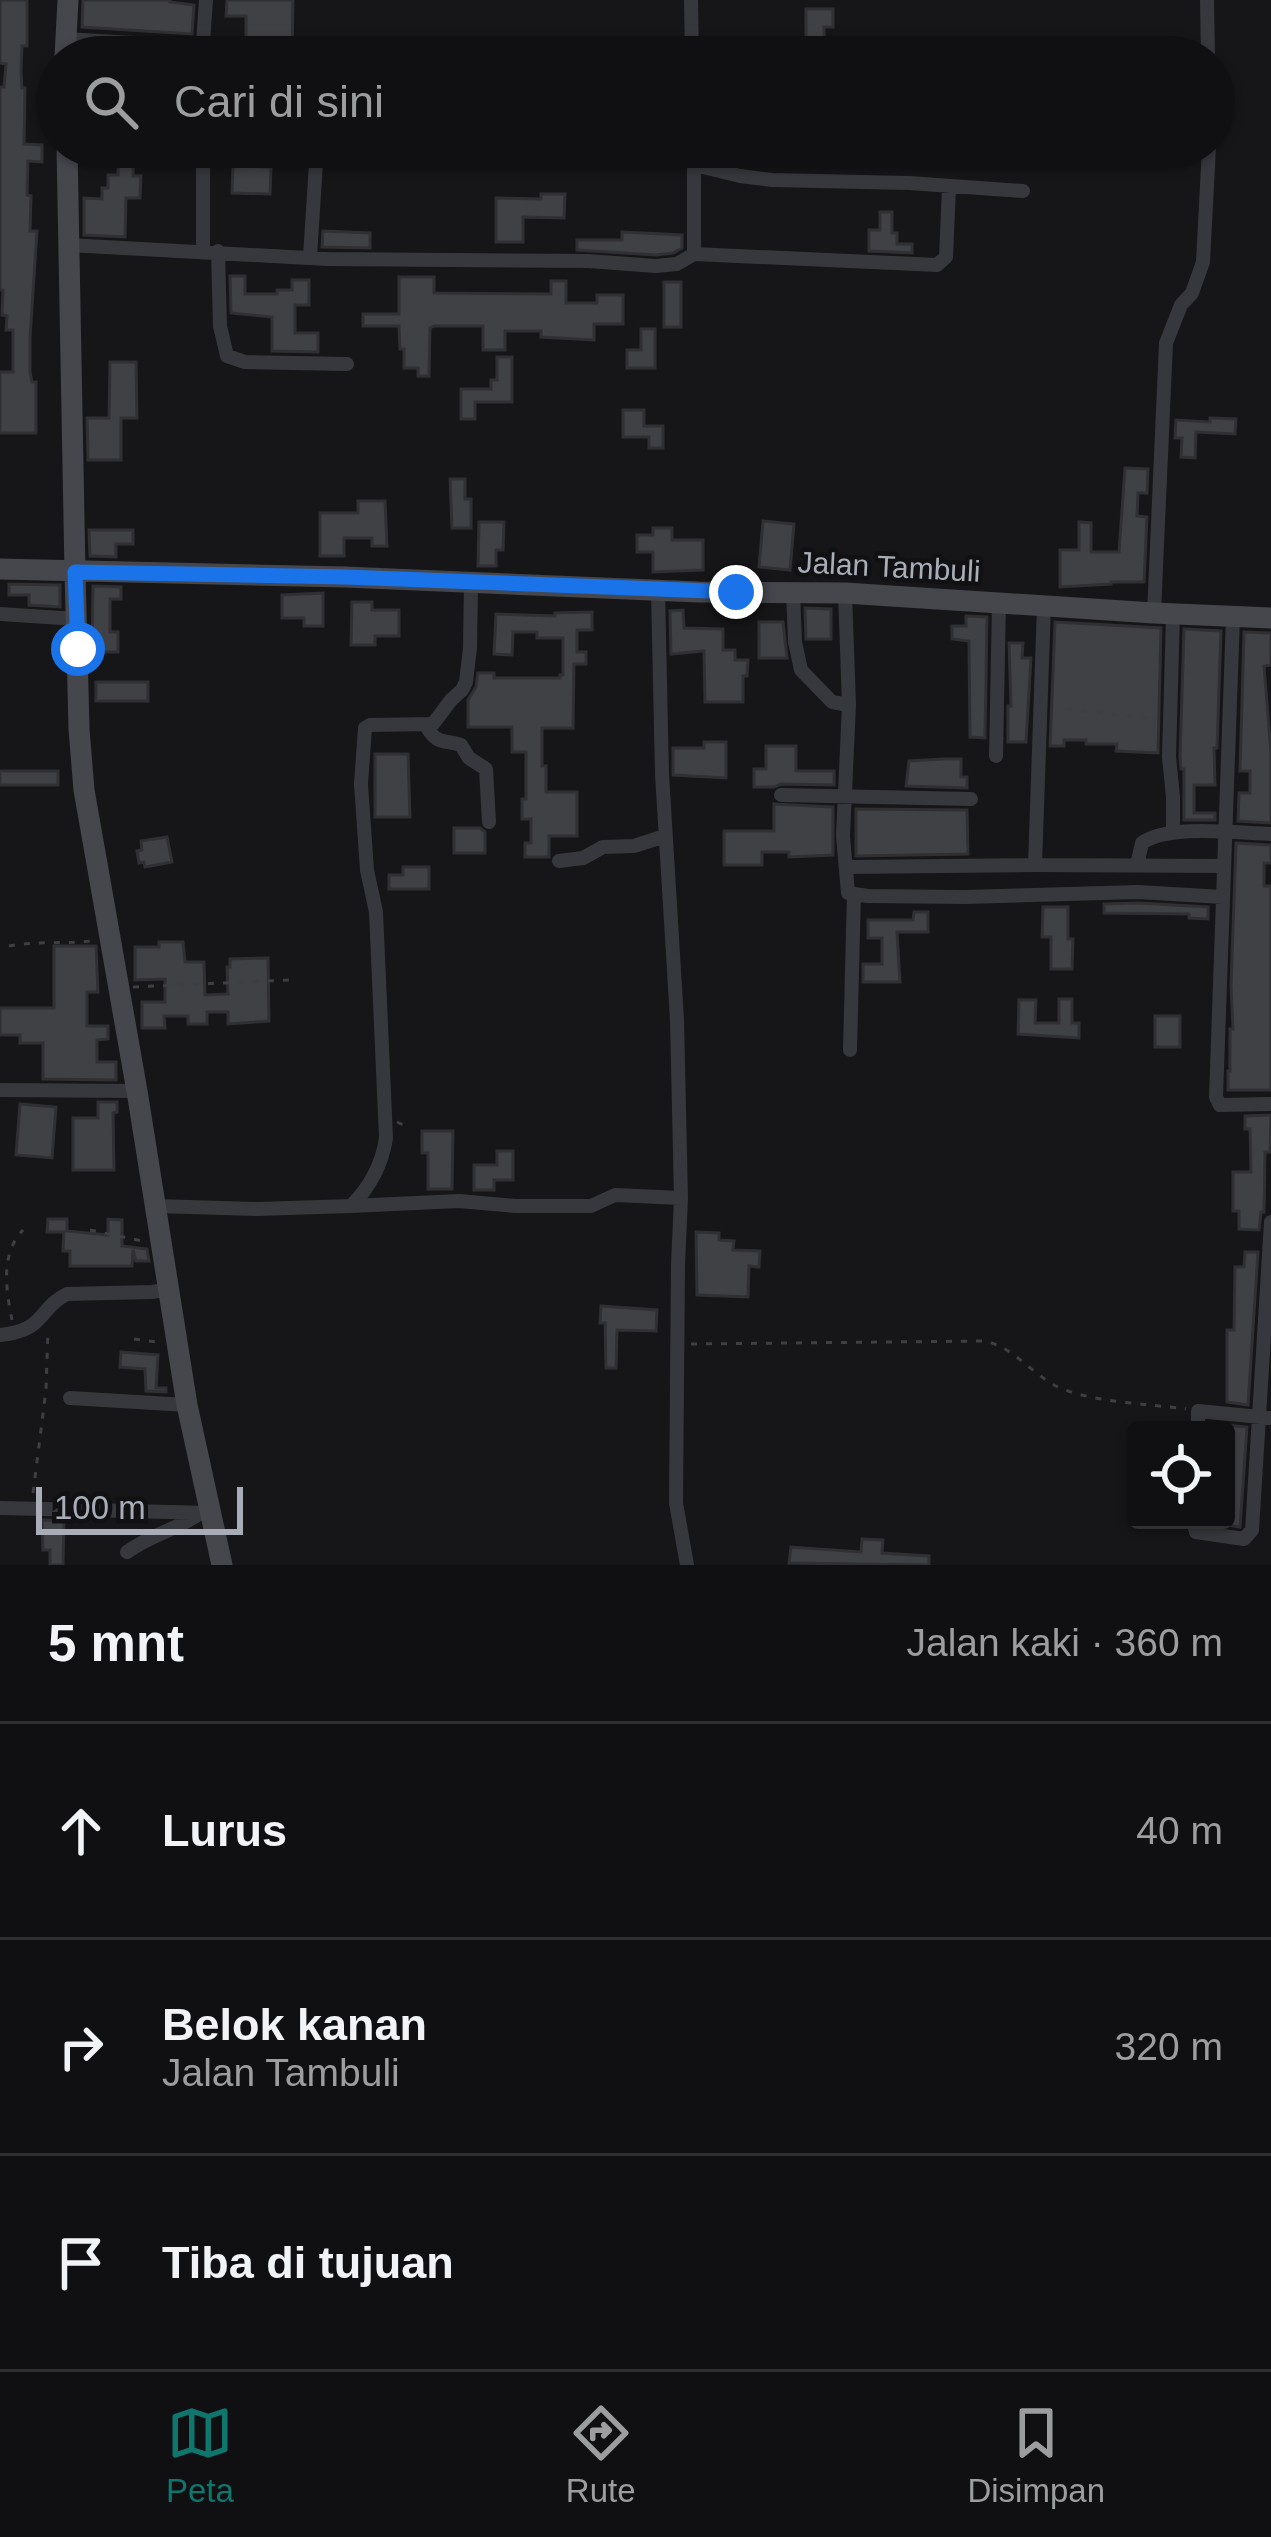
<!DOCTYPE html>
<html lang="id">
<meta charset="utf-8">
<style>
body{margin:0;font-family:Arial,sans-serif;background:#19191b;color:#f1f3f6}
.controls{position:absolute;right:36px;bottom:36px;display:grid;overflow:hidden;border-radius:12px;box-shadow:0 3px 9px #0004}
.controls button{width:108px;height:108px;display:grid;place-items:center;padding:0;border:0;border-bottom:3px solid #303032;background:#101012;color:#f1f3f6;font:60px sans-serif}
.scale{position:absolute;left:36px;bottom:30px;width:207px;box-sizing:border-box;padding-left:12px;border:6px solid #a8adb8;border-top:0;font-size:33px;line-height:42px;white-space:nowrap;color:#a8adb8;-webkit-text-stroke:9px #111113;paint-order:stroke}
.stop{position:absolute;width:36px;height:36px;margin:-27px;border:9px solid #1a73e8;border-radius:50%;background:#fff}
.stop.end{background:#1a73e8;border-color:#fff;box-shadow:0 3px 12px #0008}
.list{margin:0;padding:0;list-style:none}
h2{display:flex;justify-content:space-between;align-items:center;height:156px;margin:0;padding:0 48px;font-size:51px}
h2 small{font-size:39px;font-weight:400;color:#9c9d9f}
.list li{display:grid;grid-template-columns:78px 1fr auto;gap:36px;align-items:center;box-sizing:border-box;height:216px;padding:0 48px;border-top:3px solid #303032}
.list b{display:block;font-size:45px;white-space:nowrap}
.list p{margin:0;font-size:39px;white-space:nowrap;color:#9c9d9f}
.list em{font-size:39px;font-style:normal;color:#9c9d9f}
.icon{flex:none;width:66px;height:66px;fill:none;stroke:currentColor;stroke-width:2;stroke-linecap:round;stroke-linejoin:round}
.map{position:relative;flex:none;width:1271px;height:1565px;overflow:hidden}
.search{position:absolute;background:#101012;box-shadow:0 3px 9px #0004;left:36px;right:36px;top:36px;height:132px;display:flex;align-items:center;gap:30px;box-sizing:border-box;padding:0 42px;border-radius:66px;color:#9c9d9f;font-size:45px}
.sheet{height:804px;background:#101012}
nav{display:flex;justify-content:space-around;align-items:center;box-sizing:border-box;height:168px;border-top:3px solid #303032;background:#101012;font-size:33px;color:#9c9d9f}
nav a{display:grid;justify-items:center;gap:6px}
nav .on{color:#0f766e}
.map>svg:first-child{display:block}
.building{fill:#404145;stroke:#303034;stroke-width:3}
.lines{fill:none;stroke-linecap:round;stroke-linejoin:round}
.path{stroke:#3d3f44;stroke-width:3;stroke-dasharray:6 9;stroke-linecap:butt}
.street{stroke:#37383d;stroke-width:14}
.secondary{stroke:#45474d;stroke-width:21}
.route{stroke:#1a73e8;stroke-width:15}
.labels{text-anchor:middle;stroke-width:9;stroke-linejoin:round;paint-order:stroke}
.street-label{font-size:30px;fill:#a8adb8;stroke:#111113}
</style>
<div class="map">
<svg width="1271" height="1565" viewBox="0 0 1271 1565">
<rect width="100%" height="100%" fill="#161618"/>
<path class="building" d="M0,0H27V46H22L21,71L22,88H25L24,144L42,145V162L28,161L27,195L31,196L30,231H37L30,338V372L32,382H36V433H0V372H13V330H6L7,316L2,315L3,290H0V87H4L6,64L0,63Z
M83,0H170V2L194,5L192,34L82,27Z
M227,0H293L292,57H234L235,45L246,46V16H226Z
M806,9H833V27H824V41H806Z
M119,147H134L133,176H141L140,198H126L125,237L84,235V198L102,199V188H108V175H118Z
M898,147H981L980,162L953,160V163L897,159Z
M233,166L271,167L270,194L232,193Z
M541,194H565L564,218L523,217V242H496V198L541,199Z
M880,212H892V233H897V244H912V253L869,251V230H880Z
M323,231L370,233V248L322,247Z
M622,232L682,235V248L673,253L656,255L577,250V240H622Z
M230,276H245V294H277V290H292V280H309V305H295V333H318V352L272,351V317L231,313Z
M399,277H434V293L551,294V281H566V303H597V295H623V324H594V340L541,337V331H505V350H483V326H434L430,328L429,376H418V368H404V349H400L399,326H363V314H399Z
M664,282H681V327H664Z
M641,329H655V368H627V350H641Z
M497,357H512V402H475V419H461V389H491V380H497Z
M110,362H136L137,418H121V460H88L87,418H109Z
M623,410H644V426H663V448H649V437H623Z
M1210,418L1236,419L1235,434L1196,432L1195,458L1181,457L1182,438H1175L1176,420L1210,422Z
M1125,468L1148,469L1147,493H1138L1137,516L1147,517L1144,582H1111V584L1060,587V550H1079V522L1091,523V552H1119Z
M450,479H465V499H471V528H452Z
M358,501H385L387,546H372V538H344V556H320V513H358Z
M763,521L794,524L790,570L759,567Z
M479,522H504L503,550H496V566H478Z
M653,528H672V540H703V570L653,572V552H637V535H653Z
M89,530H133V544H116V557L90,556Z
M9,584L60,585V607L29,605V595H9Z
M93,586L121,587V599H110V632H118V652H92Z
M323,593V626H304V618H282V595Z
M352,602H372V610H399V636H375V645H351Z
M805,608L831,609V639H806Z
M683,610L684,628L723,629V650H735V660H748L747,676H743V702H705L704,651L671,654L670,611Z
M592,612V630H577V652H586V664H574L573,728H542V766H546V792H577V836H549V857H525V843H531V819H522V799H526V752H512V727H468V700L476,687L478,673H494V678H560V675H563V638H537V632H513L512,655L494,654L496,614L555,616V613Z
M966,616L987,617L985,738L970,737L969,641L952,639V626H966Z
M759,622H783L787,658H759Z
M1055,622L1161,628L1158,753L1116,751L1117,744H1086V740H1064V746H1050Z
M1184,629L1221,631L1217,748H1214L1215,785H1194V813H1215V820H1184V769H1181L1180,757Z
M1244,632L1271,633V665L1264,666L1271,753V823L1238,821L1239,793H1250V771H1240Z
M1009,643H1023L1022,658H1031L1026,742H1008V706H1011Z
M96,682H148V701H96Z
M704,742H726V778L673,775V748H704Z
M766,746H796V771H834V785L781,784L774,787H754V769H766Z
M375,754H408L410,817H375Z
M943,759H961V777H967V788L906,786L909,761Z
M0,771H58V785H0Z
M774,804L833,807V855L789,857V852H762V865H724V831H774Z
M856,809L967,810L968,854L856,856Z
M454,828H480L485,832V853H454Z
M167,837L172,862L145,867L144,862L139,863L137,851L142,850L141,841Z
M1236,843L1271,845V863H1264V886H1271V1090H1228V1071H1230V1029H1233L1231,986Z
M403,867H429V889H389V875H403Z
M1138,903L1208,907V919L1189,918V914L1104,913V904Z
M1043,907H1068V939H1073L1072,969H1051V937H1042Z
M914,912H928V932H897L900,982H863V964H882V938H868V920H913Z
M159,942H183L185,962H204L205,995L228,994L227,967H230V959L268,958L269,1021L228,1024V1012H207V1024H188V1016H164L165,1028H142V1002H165V979L135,980V947H159Z
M54,946H96L98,992H87V1026H108V1039L97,1040V1062H116V1080L43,1079V1043H20V1035H0V1008H54Z
M1059,999H1072V1023H1079V1038L1018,1034L1019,1000H1036L1035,1023H1059Z
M1155,1016H1180V1047H1155Z
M98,1102H117V1112L113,1113L114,1170H73V1118H98Z
M20,1104L56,1107L52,1158L16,1155Z
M1271,1115L1270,1152H1265L1264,1212H1261L1259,1230L1239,1229V1211H1233V1172H1251L1250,1129H1245V1116Z
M422,1131H453L452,1189H428V1153H422Z
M497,1151H513V1180H494V1190H474V1165H497Z
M48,1219H67V1231L108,1235V1219L122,1220V1246L147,1249L149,1261H136L133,1250L132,1266H70V1251H63L64,1232H47Z
M696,1232L719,1233V1240L734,1241L733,1250L760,1251L759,1267L749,1266L748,1297L697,1295Z
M1245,1252H1258L1248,1405L1227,1402V1330H1234L1235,1267H1244Z
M601,1306L657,1310L656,1331L617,1330L616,1368H606L605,1323H600Z
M121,1352L158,1355L156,1388H166V1392L146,1391L145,1369L120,1367Z
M1226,1425L1247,1427L1240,1527L1226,1525Z
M42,1520L64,1521L63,1565H50V1550H43Z
M862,1539L883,1540L882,1553L929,1556V1565L789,1563L791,1547L861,1552Z"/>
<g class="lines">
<path class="path" d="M1067,709L1143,718L1157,717
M9,946C36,941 63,944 91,941
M133,987L289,980
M397,1122L410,1128
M90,1230L142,1241
M12,1320C6,1290 0,1254 23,1230
M134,1339L157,1342
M691,1344L984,1341C1012,1346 1031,1373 1056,1386C1087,1402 1150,1404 1186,1409
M33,1493L46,1390L48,1329"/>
<path class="street" d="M691,0L692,57
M1207,0L1208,57
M65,39L202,47
M202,57L206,0
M203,147V251
M695,165L740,176L772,180L909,183L1023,191
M68,245L327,259L588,261L656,266L677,264L694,254V147
M218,251L220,326L227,356L245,362L347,364
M694,254L937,265L946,257L949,188
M310,257L317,147
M658,590L662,774L677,1020L681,1198L678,1265L676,1503L687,1565
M793,592L795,642L801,670L832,702L849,705L843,836L848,893L868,896L964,897L1138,892L1223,897
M845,593L849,705
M1154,613L1166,343L1181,305L1192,293L1203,262L1209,147
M0,614L77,619
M1173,614L1169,757L1173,797V831
M1233,616L1216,1097L1220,1105L1271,1104
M426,726C438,746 443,739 461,745L469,758L486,769L489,822
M996,756L999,602
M781,795L971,799
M559,861L583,858L603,847L634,846L665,836
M1035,865L1044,605
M1137,865L1142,843C1169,824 1236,833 1271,834
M846,867L1035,865L1224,866
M850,1050L854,894
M0,1090L137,1091
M155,1206L258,1209L351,1206C370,1187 382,1165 386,1138L376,912L367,870L361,784L365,728L370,725L433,724L451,700L462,690L466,682L470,648L471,583
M351,1206L459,1201L515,1206H591L615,1195L681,1198
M0,1335C46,1331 38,1308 67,1294L152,1292L170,1289
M70,1398L187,1405
M1198,1430V1411L1271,1418
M0,1508L212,1513
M1193,1520L1196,1532L1244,1539L1252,1530L1271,1222
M127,1552C150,1535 176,1530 199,1514"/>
<path class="secondary" d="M65,57L68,0
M67,147L75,572L79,729L84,790L137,1091L187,1405L222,1565
M0,569L345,577L699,592L845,593L1154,613L1271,618"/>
</g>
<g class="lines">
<path class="route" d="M78,649L75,572L346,577L736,592"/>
</g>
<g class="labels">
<g class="street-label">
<text transform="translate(889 567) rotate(3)" y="10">Jalan Tambuli</text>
</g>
</g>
</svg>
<div class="controls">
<button><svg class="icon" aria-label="locate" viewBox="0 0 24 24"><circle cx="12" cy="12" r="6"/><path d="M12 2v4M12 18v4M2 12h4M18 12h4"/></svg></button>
</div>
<div class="scale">100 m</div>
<div class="stop" style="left:78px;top:649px"></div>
<div class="stop end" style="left:736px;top:592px"></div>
<div class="search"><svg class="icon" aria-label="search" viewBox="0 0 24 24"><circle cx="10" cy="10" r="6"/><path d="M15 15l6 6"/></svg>Cari di sini</div>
</div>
<section class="sheet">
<h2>5 mnt<small>Jalan kaki · 360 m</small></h2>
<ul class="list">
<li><svg class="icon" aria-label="ahead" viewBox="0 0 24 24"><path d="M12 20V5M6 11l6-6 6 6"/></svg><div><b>Lurus</b></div><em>40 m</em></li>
<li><svg class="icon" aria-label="right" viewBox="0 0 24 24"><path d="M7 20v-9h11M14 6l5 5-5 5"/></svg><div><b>Belok kanan</b><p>Jalan Tambuli</p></div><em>320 m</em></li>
<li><svg class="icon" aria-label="arrive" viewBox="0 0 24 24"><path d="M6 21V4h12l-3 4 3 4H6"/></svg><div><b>Tiba di tujuan</b></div></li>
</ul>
</section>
<nav>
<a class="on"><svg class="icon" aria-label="map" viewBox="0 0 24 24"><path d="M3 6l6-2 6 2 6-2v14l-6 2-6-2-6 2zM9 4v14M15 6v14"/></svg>Peta</a>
<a><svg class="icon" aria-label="directions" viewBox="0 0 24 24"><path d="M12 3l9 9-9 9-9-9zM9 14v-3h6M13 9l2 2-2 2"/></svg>Rute</a>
<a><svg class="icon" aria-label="saved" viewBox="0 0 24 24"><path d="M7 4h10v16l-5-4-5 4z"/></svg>Disimpan</a>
</nav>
